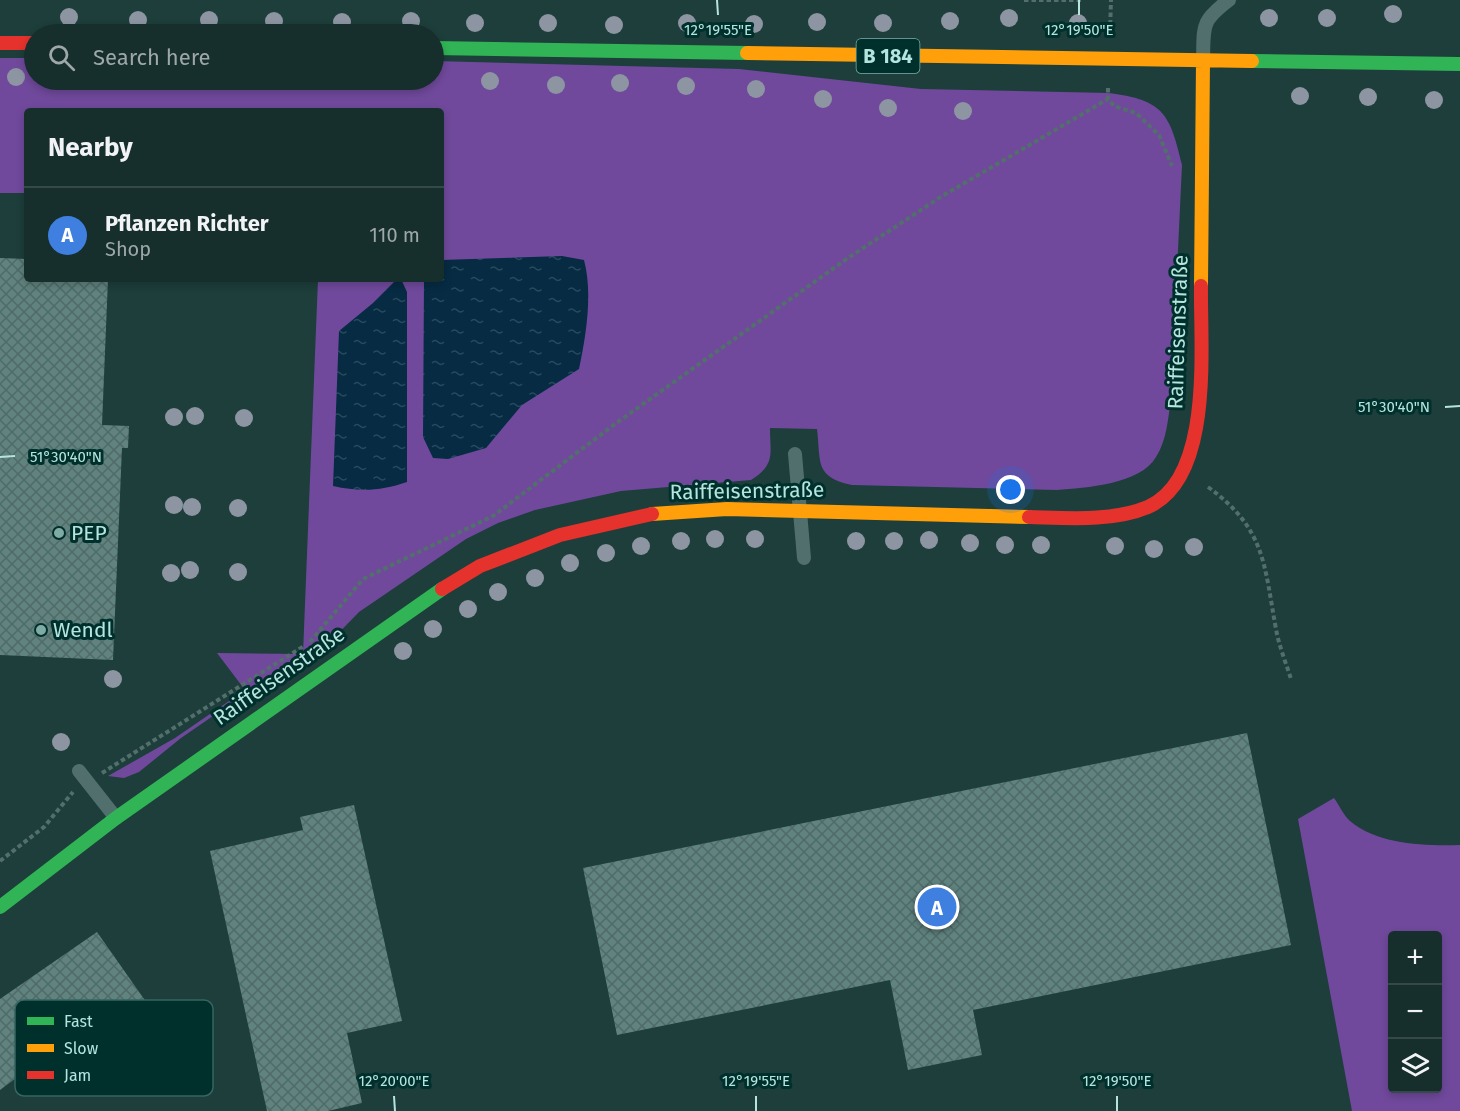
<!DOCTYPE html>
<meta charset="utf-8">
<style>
body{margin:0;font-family:"Fira Sans",sans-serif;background:#1f3634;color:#f1f3f6}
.controls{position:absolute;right:18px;bottom:18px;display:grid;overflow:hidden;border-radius:6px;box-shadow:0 3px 9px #0003}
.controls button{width:54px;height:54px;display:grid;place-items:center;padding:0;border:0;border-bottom:2px solid #354a48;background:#162e2c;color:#f1f3f6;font:30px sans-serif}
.you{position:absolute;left:1011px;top:490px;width:21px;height:21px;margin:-15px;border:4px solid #fff;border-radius:50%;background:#1a73e8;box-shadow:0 0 0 9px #1a73e833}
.badge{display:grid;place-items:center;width:39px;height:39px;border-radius:50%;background:#8c9099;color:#fff;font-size:20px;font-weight:700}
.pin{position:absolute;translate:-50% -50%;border:3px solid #fff;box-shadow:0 2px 6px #0006}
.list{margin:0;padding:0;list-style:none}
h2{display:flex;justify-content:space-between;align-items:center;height:78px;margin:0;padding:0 24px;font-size:26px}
h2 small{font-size:20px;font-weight:400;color:#9ea8a9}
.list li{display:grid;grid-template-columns:39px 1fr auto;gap:18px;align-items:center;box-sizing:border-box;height:96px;padding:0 24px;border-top:2px solid #354a48}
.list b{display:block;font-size:22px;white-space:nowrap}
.list p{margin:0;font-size:20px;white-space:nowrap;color:#9ea8a9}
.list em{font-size:20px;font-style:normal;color:#9ea8a9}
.icon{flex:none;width:33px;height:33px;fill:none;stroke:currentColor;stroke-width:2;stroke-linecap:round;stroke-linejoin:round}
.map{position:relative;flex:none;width:1460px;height:1111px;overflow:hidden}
.search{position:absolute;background:#162e2c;box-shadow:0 3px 9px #0003;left:24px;top:24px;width:420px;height:66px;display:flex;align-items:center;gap:15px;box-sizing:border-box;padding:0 21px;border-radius:33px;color:#9ea8a9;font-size:22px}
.panel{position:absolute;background:#162e2c;box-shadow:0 3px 9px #0003;left:24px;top:108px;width:420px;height:174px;border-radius:6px}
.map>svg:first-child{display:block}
.grass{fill:#70499c;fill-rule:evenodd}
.water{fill:url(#water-ripples)}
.building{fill:url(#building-cross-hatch)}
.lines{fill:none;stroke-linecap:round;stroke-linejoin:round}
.path{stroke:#526f6c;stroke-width:4;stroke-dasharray:4.5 3;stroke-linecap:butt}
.lane{stroke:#506f6d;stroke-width:14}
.fast{stroke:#30b455;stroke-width:14}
.slow{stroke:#ff9f0a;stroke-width:14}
.jam{stroke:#e5322d;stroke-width:14}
.tree{fill:#8d95a2}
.ticks{fill:none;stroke:#b5e5de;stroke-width:2}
.poi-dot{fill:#80aba5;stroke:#00302c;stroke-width:2}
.labels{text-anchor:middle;stroke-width:6;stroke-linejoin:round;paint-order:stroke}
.shield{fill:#00302c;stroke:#7fafa9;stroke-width:1.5}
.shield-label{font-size:20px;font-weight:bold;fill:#b5e5de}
.street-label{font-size:21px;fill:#b5e5de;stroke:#00302c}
.poi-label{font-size:21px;fill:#b5e5de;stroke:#00302c;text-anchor:start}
.key{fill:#00302c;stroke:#366661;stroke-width:1.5}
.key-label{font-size:16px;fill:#b5e5de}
.ticks-label{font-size:15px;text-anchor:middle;fill:#b5e5de;stroke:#00302c;stroke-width:6;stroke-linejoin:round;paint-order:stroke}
</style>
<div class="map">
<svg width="1460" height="1111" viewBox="0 0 1460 1111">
<defs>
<pattern id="water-ripples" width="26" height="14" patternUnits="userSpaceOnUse" patternTransform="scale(1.5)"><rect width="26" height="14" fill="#062b43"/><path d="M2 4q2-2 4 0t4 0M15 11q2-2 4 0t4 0" fill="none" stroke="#284a5e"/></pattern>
<pattern id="building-cross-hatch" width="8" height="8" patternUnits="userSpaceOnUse" patternTransform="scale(1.5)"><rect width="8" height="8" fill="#60837f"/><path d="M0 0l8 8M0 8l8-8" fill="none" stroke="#4f6a67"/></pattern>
</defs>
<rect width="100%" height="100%" fill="#1d3e3b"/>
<path class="grass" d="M0,58H34V80H434V61L739,69L921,89L1109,93C1164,100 1170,114 1182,165L1171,399C1168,418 1167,440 1156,457C1141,484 1085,488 1057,490L852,485C814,477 821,462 817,429L770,428C770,454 776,464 751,480L621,491L535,510L498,523L466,539L359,612L320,652L265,686L245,694L181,738L139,772L124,778L108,776L175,738L245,690L217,653L303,654L318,279H441V111H27V193H0Z
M1334,798C1339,805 1344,816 1350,821C1379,845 1425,846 1460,845V1111H1352L1298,819ZM1392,936H1438V1088H1392Z"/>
<path class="water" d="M562,256L584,260C593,293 586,336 579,369L522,405L486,448L448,459L433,458L423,437L424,279H441V260Z
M397,279H401L407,292V482C381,491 360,492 333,486L339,331L373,303Z"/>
<path class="building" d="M0,258L27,259V279H108L102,425L129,426L128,448H122L113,660L0,655Z
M1247,733L1291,945L973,1010L982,1055L908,1070L890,980L617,1035L583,868Z
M354,805L402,1021L347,1033L362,1103L328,1111H267L210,851L303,830L300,817Z
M97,932L156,1016L45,1095L27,1070L0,1090V999Z"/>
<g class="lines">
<path class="path" d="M1024,0H1082
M1110,32L1111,0
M1108,88V99L1114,106L1136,113L1159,135L1172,166
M1208,487C1266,529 1264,565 1276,629C1279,646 1286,663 1291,679
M310,642L363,579L493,516L615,424L848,258L939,198L1108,99
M102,773L304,646
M0,861L44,827L73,792"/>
<path class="lane" d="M1203,61C1204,26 1200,22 1229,0
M795,454L804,558
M79,771L116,818"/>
<path class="fast" d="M434,48L747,53
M1252,61L1460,64
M0,907L116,818L442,589"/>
<path class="slow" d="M747,53L1252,61
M1201,286L1203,61
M652,514L727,509L1029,517"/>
<path class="jam" d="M0,43H34
M1029,517C1067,518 1112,522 1148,507C1214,478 1200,346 1201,286
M442,589L480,566L560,535L652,514"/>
</g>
<g class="tree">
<circle cx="1393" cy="14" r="9"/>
<circle cx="69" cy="17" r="9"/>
<circle cx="1009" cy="18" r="9"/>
<circle cx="1269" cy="18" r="9"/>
<circle cx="1327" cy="18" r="9"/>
<circle cx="138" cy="20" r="9"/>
<circle cx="209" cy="20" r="9"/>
<circle cx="274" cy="21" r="9"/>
<circle cx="411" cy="21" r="9"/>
<circle cx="950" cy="21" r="9"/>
<circle cx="342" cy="22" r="9"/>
<circle cx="817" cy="22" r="9"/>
<circle cx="475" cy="23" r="9"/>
<circle cx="548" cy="23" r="9"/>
<circle cx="687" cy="23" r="9"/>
<circle cx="883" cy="23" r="9"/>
<circle cx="1078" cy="23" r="9"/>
<circle cx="754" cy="24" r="9"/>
<circle cx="614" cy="25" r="9"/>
<circle cx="16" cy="77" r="9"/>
<circle cx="490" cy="81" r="9"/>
<circle cx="620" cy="83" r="9"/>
<circle cx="556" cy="85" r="9"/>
<circle cx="686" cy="86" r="9"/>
<circle cx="756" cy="89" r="9"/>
<circle cx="1300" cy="96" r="9"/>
<circle cx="1368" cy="97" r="9"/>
<circle cx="823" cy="99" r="9"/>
<circle cx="1434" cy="100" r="9"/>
<circle cx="888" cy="108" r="9"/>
<circle cx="963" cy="111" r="9"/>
<circle cx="195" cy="416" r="9"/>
<circle cx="174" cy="417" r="9"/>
<circle cx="244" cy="418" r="9"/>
<circle cx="174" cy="505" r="9"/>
<circle cx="192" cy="507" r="9"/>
<circle cx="238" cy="508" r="9"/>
<circle cx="715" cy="539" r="9"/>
<circle cx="755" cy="539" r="9"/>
<circle cx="929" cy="540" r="9"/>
<circle cx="681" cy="541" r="9"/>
<circle cx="856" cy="541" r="9"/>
<circle cx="894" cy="541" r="9"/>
<circle cx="970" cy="543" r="9"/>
<circle cx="1005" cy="545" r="9"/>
<circle cx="1041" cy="545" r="9"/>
<circle cx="641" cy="546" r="9"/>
<circle cx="1115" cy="546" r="9"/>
<circle cx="1194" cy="547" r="9"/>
<circle cx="1154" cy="549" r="9"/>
<circle cx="606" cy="553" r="9"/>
<circle cx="570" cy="563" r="9"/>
<circle cx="190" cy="570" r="9"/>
<circle cx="238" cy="572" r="9"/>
<circle cx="171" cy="573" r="9"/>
<circle cx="535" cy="578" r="9"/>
<circle cx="498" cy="592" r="9"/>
<circle cx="468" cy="609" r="9"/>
<circle cx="433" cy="629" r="9"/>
<circle cx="403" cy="651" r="9"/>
<circle cx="113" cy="679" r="9"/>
<circle cx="61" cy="742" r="9"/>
</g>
<path class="ticks" d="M717,0L718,15M1079,0V15M1445,407L1460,406M0,457L15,456M394,1096L395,1111M756,1096V1111M1117,1096V1111"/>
<g class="poi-dot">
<circle cx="59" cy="533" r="6"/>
<circle cx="41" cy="630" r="6"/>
</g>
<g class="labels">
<rect class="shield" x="856.5" y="39" width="63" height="34" rx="4.5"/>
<g class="shield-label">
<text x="888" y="63">B 184</text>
</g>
<g class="street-label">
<text transform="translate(1178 332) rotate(-88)" y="7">Raiffeisenstraße</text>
<text transform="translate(747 491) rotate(-1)" y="7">Raiffeisenstraße</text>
<text transform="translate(279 676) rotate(-35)" y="7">Raiffeisenstraße</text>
</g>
<g class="poi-label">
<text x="71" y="540">PEP</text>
<text x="53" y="637">Wendl</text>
</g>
</g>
<rect x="15" y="1000" width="198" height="96" rx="9" class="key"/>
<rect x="27" y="1017" width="27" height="8" fill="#30b455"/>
<rect x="27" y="1044" width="27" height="8" fill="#ff9f0a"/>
<rect x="27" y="1071" width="27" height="8" fill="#e5322d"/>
<g class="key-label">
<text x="64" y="1027">Fast</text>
<text x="64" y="1054">Slow</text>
<text x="64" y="1081">Jam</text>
</g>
<g class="ticks-label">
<text x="718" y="35">12°19'55"E</text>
<text x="1079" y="35">12°19'50"E</text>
<text x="1394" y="412">51°30'40"N</text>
<text x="66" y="462">51°30'40"N</text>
<text x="394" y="1086">12°20'00"E</text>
<text x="756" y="1086">12°19'55"E</text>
<text x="1117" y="1086">12°19'50"E</text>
</g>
</svg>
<div class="controls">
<button>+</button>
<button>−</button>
<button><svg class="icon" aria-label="layers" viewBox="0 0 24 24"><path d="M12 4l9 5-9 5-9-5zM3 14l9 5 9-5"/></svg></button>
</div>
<div class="you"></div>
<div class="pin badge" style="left:937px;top:907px;background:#3f7fe0">A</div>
<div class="search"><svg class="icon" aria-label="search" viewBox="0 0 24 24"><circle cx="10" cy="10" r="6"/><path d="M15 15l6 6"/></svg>Search here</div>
<section class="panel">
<h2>Nearby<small></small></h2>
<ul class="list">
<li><span class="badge" style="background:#3f7fe0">A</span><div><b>Pflanzen Richter</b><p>Shop</p></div><em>110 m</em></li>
</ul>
</section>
</div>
